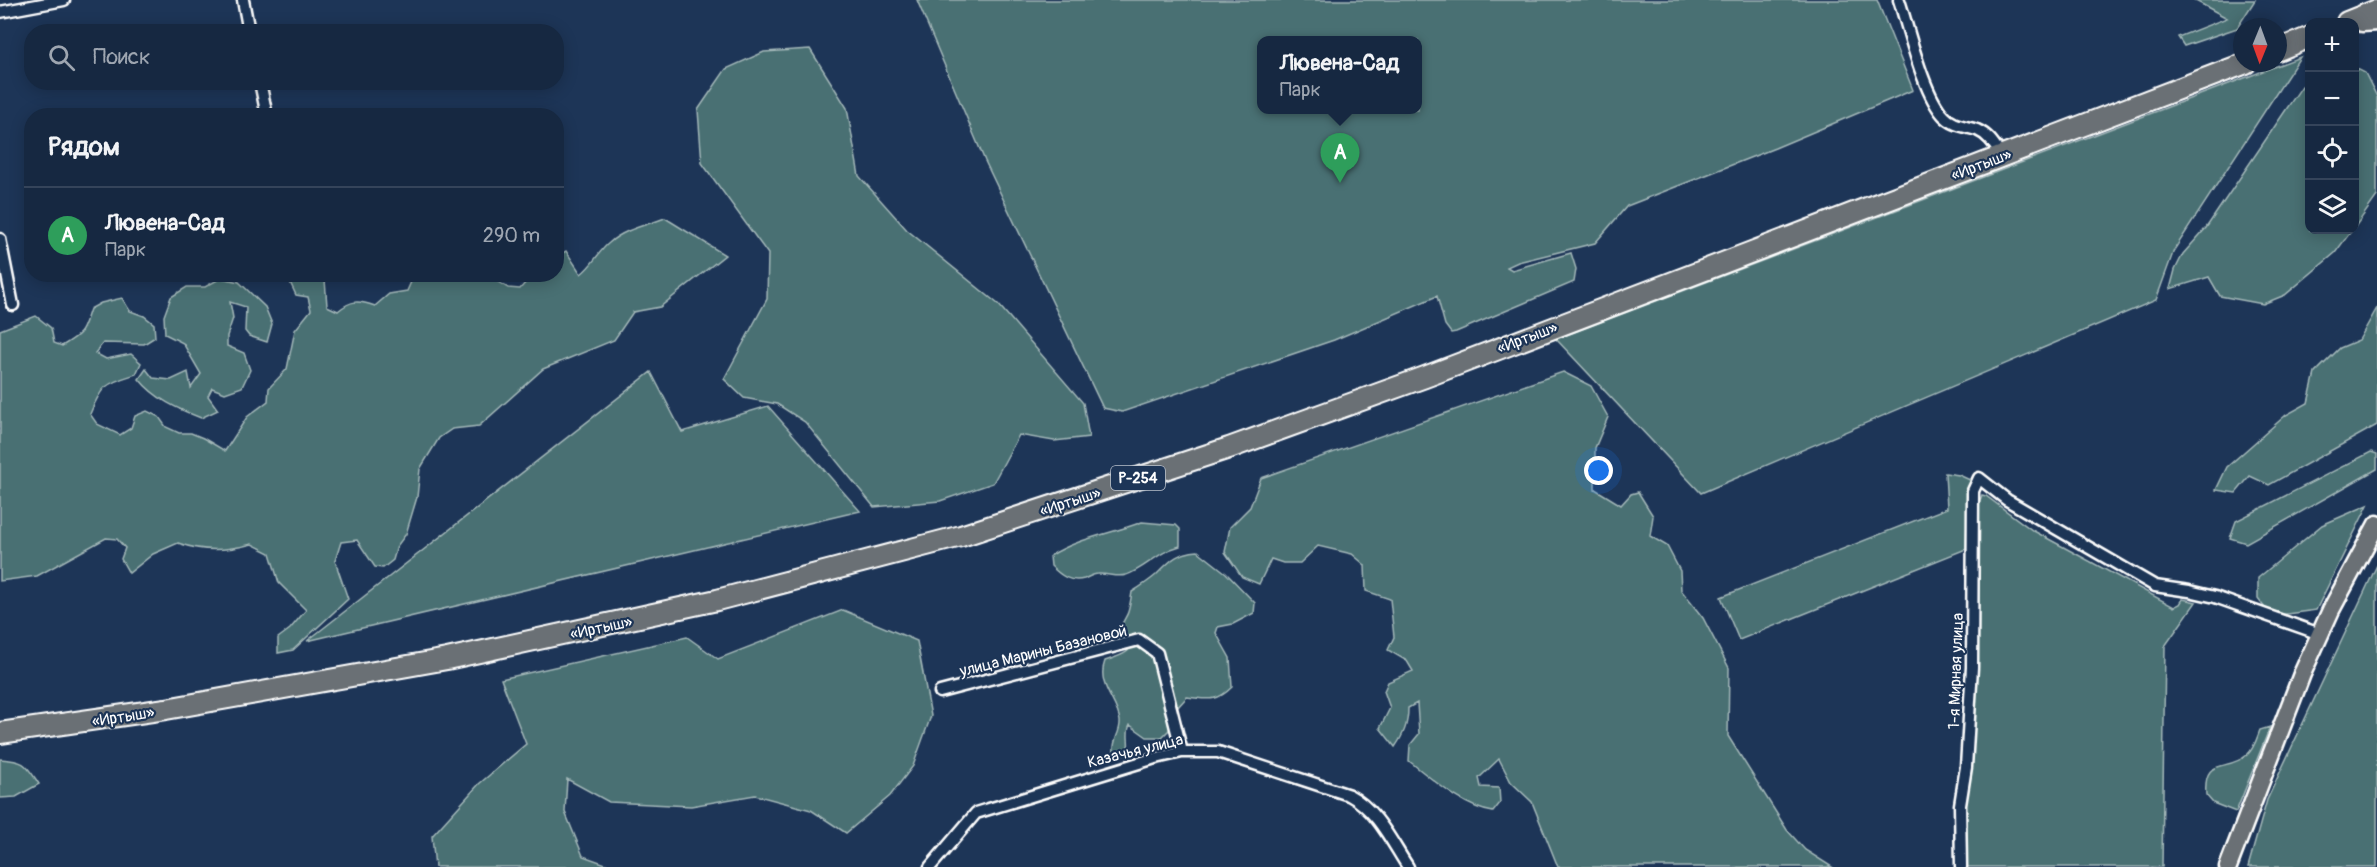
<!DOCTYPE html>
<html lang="ru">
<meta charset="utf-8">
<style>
body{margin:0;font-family:Pangolin,sans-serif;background:#23344c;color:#f1f3f6}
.controls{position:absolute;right:18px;top:18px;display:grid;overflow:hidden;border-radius:12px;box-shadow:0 3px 15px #0003}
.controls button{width:54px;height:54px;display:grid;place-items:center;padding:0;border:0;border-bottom:2px solid #35445a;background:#162841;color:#f1f3f6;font:30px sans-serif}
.compass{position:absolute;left:2233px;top:18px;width:54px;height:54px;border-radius:50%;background:#162841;box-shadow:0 3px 15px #0003;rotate:181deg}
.you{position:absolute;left:1599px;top:471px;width:21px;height:21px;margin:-15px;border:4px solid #fff;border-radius:50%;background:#1a73e8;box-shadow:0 0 0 9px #1a73e833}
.badge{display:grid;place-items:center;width:39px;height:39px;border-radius:50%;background:#8bbbb9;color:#fff;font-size:20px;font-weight:700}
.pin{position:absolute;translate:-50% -50px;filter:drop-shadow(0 2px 3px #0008)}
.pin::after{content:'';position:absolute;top:32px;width:21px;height:18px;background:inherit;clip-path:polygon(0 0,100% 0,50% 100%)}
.popup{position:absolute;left:1257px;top:36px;width:165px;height:78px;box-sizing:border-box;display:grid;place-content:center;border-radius:12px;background:#162841;filter:drop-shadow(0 2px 4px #0005);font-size:20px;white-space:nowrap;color:#9ea6b1}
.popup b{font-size:22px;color:#f1f3f6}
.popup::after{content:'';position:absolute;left:50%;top:100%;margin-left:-12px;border:12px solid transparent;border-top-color:#162841}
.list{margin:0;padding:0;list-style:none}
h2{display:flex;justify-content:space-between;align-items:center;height:78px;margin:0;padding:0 24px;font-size:26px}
h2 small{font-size:20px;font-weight:400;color:#9ea6b1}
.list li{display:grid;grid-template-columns:39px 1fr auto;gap:18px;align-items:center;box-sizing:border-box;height:96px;padding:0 24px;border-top:2px solid #35445a}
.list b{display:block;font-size:22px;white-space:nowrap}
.list p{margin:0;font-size:20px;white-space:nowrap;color:#9ea6b1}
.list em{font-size:20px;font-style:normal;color:#9ea6b1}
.icon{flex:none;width:33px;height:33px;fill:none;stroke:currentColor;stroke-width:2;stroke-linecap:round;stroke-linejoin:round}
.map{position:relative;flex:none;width:2377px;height:867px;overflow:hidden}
.search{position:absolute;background:#162841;box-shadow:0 3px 15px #0003;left:24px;top:24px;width:540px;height:66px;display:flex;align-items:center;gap:15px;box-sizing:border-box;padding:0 21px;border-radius:24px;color:#9ea6b1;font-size:22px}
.panel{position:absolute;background:#162841;box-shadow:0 3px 15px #0003;left:24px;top:108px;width:540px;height:174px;border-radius:24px}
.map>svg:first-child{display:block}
.green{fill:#487073;stroke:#a4b8b9;stroke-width:1.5;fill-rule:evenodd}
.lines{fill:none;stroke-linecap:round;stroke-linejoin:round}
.street-casing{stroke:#fff;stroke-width:15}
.primary-casing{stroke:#fff;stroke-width:21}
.highway-casing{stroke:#fff;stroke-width:24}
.street{stroke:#1d3557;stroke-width:10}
.primary{stroke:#6a7074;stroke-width:16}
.highway{stroke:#6a7074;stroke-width:20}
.labels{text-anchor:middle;stroke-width:4.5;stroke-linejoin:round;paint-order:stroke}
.shield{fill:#1d3557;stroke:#bbc2cd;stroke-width:1.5}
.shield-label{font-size:15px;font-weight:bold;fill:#fff}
.street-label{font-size:16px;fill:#fff;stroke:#1d3557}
</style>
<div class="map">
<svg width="2377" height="867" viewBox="0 0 2377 867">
<rect width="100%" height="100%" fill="#1d3557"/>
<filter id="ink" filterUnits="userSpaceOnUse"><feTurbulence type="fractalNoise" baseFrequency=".0167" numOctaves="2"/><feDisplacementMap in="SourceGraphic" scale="12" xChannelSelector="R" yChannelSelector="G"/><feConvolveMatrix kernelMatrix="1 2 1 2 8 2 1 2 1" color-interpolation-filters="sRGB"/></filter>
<g filter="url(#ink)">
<path class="green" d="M917,0H1877L1913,90L1775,148L1627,206L1595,243L1518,262L1507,267L1512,270L1571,253L1576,269L1574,282L1456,332L1451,333L1445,325L1437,296L1334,340L1122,412L1103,408L985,161ZM1418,40V110H1262V40Z
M2194,0H2255L2237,28L2184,46L2178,37L2227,18Z
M810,49L847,108L859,176L907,230L998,304L1083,403L1089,437L1054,441L1019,435L993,483L940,501L874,507L805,422L777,404L744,398L724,379L767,299L768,254L702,163L698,110L726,69L764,52Z
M2300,57L2174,250L2156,300L1701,493L1556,339Z
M2355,68L2365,73L2377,97V196L2355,227Z
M2309,82L2310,230H2352L2335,253L2285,295L2263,304L2220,296L2209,277L2170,289L2175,270L2183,254L2206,228L2302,86Z
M665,218L725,255L660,307L633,312L614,340L543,369L479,426L452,429L439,438L420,469L417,497L406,534L397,546L393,560L383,568L375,567L357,540L341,542L335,561L348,599L293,650L278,653V638L290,629L306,610L279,583L270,553L252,544C226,551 203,552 178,543L153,554L129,573L121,559L125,548L117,539L106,538L37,576L0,581V330L36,316L51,328L54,343L62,346C85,332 82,332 90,309L101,303L122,298L130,311L144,316L154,324L155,337L144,344L103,343L95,353L106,359L131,354L141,363L136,374C106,384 102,384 90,414L97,424L120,435L131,428L135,416L147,411L159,417L166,427L179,433H191L203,438L225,451L247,417L268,401L269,388L287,369L295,330L311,310L308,297L296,295L290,282C303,274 311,274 325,280L327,306L338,311C351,300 358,300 375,306L389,294L407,291L414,275H487L508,288L520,289L532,275L556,274L557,257L566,251L581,274C593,265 598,252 609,243C624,229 647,225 665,218Z
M221,278L239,282L265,307L272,324L267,342L249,336L245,331L246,307L230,302L233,318L227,336V346L244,353L250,370L242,387L225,393L212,388L208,396L218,410L201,418C178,409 155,399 139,379L146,369L153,378L171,380L188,372L191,388L201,374L183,343L165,334L164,316L171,297L187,287H205Z
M2377,308V425L2269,485L2250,476L2236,493L2216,490L2227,467L2286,415L2308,403L2315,373L2340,348L2359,340Z
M651,372L682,432L768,406L860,511L307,641Z
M1563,372L1591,386L1608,417L1595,448V489L1621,505L1631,494L1638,492L1653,516L1650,536L1667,546L1680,571L1681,590L1703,618L1729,668L1728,736L1787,830L1805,850L1832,867H1558L1532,802L1511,782L1499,759L1479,778L1481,787L1499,788L1500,803L1493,812C1464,808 1432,779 1409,761L1410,745L1419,734L1417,703L1408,708C1408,724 1404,734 1395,747L1380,728L1390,708L1384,691L1388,682L1413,671L1407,661L1388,650L1394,637L1390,599L1366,591L1365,565L1352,554L1318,546L1300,563H1283L1271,559L1259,584L1242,577L1225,552L1230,527L1250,507L1261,478Z
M2371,452L2377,454V469L2246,543L2230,538L2236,521Z
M1945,473L1959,475L1972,481L1968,491L1966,549L1739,640L1721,597L1947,508Z
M1982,495L1986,496L2032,530L2174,607L2180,604L2183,599L2196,602L2165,646L2162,867H1965L1964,817L1973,741L1979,503Z
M2368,505L2316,610L2271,616L2258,599V578L2322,525Z
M1142,522L1176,525L1180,529V546C1157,552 1145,569 1126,575C1116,578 1107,573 1098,574C1093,574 1089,577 1084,579C1070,583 1060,575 1051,566L1050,556C1078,538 1111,534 1142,522Z
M1198,551L1226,573L1255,603L1254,613L1233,624L1218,627L1216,633L1230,658L1232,687C1216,703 1208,699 1187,697L1177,708L1169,730L1162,737H1147L1130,725C1125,734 1131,743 1127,753L1118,756L1114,753C1112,739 1121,733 1120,721C1117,700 1096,685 1105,661C1147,647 1121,649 1122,625C1123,620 1127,616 1128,612C1130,606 1131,598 1132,592C1140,587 1149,581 1156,575C1171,560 1176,553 1198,551Z
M2377,565V867H2248L2267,800Z
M843,610L917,641L931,716L913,766L890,796L846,833L811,810L755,795L691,806L609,802L567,779L565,812L583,856L614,867H435L432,836L479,784L526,744L501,679L687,637L718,659Z
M2270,727L2236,812L2213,803L2206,795C2203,755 2226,773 2247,755C2254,749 2257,738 2260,730Z
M0,759C26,761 25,763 39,784L16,797L0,798Z"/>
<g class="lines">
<g class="street-casing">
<path id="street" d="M243,0L249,32
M1899,0C1909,30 1923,94 1944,116C1953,126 1965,126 1977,130C1989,135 1995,146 2002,156
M0,12L64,0
M260,82L267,116
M0,239L13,305
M940,692L1139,640L1157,653L1182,752
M930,867L976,813L1152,759L1182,752H1218L1349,795C1377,810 1391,841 1408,867
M1961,867L1960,805L1966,767L1972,667L1973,491L1979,478L2007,500L2155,586L2189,591L2215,597L2320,634"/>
</g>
<g class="primary-casing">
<path id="primary" d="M2362,23L2377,22
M2228,867L2302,674L2331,610L2377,524"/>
</g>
<g class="highway-casing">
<path id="highway" d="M2347,22L2377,10
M2278,50L2310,37
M0,733L166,709L447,659L717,600L961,536L1229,448L1425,377L2246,63"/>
</g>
<use href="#street" class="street"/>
<use href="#primary" class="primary"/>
<use href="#highway" class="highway"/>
</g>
</g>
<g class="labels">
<rect class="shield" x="1111" y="466" width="54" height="24" rx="4.5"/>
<g class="shield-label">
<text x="1138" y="483">Р-254</text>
</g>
<g class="street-label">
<text transform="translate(1981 164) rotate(-21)" y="6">«Иртыш»</text>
<text transform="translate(1527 337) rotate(-21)" y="6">«Иртыш»</text>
<text transform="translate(1070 501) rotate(-18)" y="6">«Иртыш»</text>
<text transform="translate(601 627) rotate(-12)" y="6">«Иртыш»</text>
<text transform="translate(1043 650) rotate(-14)" y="6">улица Марины Базановой</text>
<text transform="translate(1955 671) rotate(-88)" y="6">1-я Мирная улица</text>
<text transform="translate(123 716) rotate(-9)" y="6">«Иртыш»</text>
<text transform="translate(1135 750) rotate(-14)" y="6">Казачья улица</text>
</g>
</g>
</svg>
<div class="controls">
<button>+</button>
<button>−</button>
<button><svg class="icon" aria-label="locate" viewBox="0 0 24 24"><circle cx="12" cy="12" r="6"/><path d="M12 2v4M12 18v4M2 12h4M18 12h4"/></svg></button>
<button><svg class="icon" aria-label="layers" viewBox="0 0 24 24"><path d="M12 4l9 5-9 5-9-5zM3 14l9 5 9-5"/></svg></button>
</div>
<svg class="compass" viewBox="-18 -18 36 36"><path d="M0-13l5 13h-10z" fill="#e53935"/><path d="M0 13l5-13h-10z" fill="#9ea6b1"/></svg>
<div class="you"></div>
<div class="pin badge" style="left:1340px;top:183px;background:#2e9e5b">A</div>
<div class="popup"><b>Лювена-Сад</b>Парк</div>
<div class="search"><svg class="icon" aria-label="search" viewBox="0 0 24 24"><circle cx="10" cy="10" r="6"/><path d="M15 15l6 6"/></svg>Поиск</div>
<section class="panel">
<h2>Рядом<small></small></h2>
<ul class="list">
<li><span class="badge" style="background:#2e9e5b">A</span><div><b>Лювена-Сад</b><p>Парк</p></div><em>290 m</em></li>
</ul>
</section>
</div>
